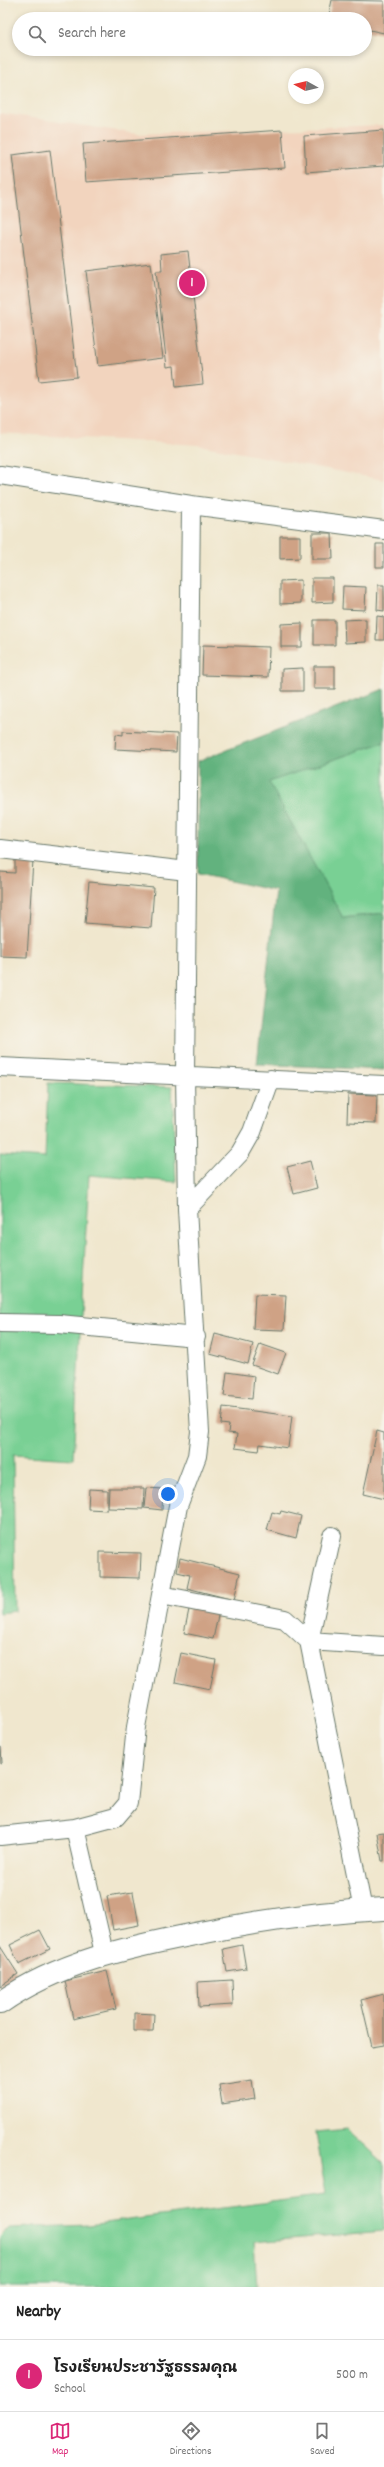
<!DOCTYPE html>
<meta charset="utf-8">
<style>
body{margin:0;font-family:Dekko,"Playpen Sans Thai",sans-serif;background:#f6f6f6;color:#222}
.compass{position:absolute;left:288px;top:68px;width:36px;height:36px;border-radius:50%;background:#fff;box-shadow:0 2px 6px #0003;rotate:278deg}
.you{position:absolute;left:168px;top:1494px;width:14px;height:14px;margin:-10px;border:3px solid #fff;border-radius:50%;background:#1a73e8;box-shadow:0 0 0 6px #1a73e833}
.badge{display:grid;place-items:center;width:26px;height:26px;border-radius:50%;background:#db2777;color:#fff;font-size:13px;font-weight:700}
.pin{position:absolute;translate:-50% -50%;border:2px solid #fff;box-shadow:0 1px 4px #0006}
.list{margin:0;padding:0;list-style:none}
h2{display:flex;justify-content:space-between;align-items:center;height:52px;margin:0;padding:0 16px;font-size:17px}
h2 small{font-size:13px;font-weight:400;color:#767676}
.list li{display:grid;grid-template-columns:26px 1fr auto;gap:12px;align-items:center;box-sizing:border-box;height:72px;padding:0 16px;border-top:1px solid #e0e0e0}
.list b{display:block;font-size:15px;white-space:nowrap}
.list p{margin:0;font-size:13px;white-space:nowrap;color:#767676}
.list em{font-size:13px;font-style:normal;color:#767676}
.icon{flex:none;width:22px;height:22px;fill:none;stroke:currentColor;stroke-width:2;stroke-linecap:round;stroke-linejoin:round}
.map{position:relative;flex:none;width:384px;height:2287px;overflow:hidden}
.search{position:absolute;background:#fff;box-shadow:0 2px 6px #0003;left:12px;right:12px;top:12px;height:44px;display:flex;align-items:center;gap:10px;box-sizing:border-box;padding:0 14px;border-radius:22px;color:#767676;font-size:15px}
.sheet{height:124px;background:#fff}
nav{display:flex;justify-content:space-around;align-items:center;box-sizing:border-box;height:56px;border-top:1px solid #e0e0e0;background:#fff;font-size:11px;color:#767676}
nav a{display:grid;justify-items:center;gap:2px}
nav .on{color:#db2777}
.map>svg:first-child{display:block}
.built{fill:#f2d4be}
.green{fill:#79d094;stroke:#4c8664}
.forest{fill:#62b27e;stroke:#407859}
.building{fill:#cfa285}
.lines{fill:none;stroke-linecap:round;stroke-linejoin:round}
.minor-casing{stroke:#68786a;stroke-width:20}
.tertiary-casing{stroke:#68786a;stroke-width:24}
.minor{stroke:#fff;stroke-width:18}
.tertiary{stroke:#fff;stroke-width:22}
</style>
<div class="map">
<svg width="384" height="2287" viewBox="0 0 384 2287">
<rect width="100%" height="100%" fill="#f7f3e8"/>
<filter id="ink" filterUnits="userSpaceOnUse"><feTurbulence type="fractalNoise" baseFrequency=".025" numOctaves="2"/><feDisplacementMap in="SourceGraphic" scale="8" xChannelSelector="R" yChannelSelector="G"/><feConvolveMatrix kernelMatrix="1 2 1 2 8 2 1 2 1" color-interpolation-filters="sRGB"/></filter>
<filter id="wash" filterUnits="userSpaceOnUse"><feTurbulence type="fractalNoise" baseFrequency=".012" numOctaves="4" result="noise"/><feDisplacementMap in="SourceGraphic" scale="16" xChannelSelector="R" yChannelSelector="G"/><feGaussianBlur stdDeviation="0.9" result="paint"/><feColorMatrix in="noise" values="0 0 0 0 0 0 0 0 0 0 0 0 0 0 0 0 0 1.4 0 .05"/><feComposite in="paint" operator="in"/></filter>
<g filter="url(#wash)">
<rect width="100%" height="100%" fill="#f0e7ce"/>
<path class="built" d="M0,113L138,134L384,125V480L199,445L0,433Z"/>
<path class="green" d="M384,742V913L343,918L268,782Z
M48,1083L172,1087L176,1182L89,1175L73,1459L13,1455L15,1611L0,1613V1155L45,1158Z
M347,2129L384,2163V2231L254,2242L257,2287H0V2237L9,2228L89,2225L326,2195L316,2132Z"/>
<path class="forest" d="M384,689V742L269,782L343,918L384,913V1070L257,1064L276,891L198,874V761Z"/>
<g id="blocks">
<path class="building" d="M332,0L384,1V33L365,29V19H328Z
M282,130L285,168L86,182L83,144Z
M384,130V166L306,172L304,136Z
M50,150L77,377L39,381L12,155Z
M188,251L203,384L176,387L174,366L167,367L156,271H162L161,254Z
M151,263L163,358L98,366L86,271Z
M312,533H332L333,559H312Z
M280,536H300V558L280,559Z
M376,544H384V567H376Z
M312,578H333V602L312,603Z
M301,580V603L280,604V581Z
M378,585H384V611L377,610Z
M343,586L366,587L365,610L342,609Z
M377,616L384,617V640H376Z
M366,619V642L345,643L344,620Z
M314,620H335V645H314Z
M302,623V647H281V624Z
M203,645L269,647L268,677L202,675Z
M314,666H335V689H314Z
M303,668V691H282V669Z
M123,731L177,734L176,752L115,749L116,734L123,735Z
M15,860H33L27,957L0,956V872L15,873Z
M89,882L154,888L151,928L85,923Z
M348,1094L377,1095L376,1123L347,1122Z
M310,1161L317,1188L294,1194L287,1167Z
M255,1294L286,1295L284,1330L253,1329Z
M215,1334L253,1344L248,1364L210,1354Z
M260,1344L286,1353L278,1374L252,1365Z
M227,1372L254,1376L252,1399L224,1396Z
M223,1407L292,1416L288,1448L260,1444L259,1451L235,1448L237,1434L228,1433L229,1425L221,1424Z
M377,1431L384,1433V1499L363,1494Z
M109,1488H144L143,1509L108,1508Z
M146,1488L163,1489L162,1510L144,1508Z
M89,1489L107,1490V1510L88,1509Z
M281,1511L301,1516L296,1538L267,1530L272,1512L280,1514Z
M100,1552L141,1553L140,1578L100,1577Z
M180,1558L240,1573L234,1600L187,1588L190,1575L177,1572Z
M190,1605L219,1611L213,1639L184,1633Z
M181,1653L216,1660L210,1689L175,1682Z
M0,1747H1L2,1763L0,1764Z
M384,1832V1861H382L377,1833Z
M133,1892L139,1925L113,1930L107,1896Z
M40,1930L50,1949L19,1964L10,1945Z
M242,1945L246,1969L227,1972L223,1949Z
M0,1946L18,1974L0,1986Z
M107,1971L116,2009L73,2019L65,1981Z
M232,1980L233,2005L199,2007L198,1982Z
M384,1994V2045L372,2047L361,2000Z
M134,2013L154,2014L153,2031H134Z
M252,2080L255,2099L222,2104L219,2085Z"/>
</g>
</g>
<g filter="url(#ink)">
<use href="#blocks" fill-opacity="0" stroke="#68786a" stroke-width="1"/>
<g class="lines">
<g class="minor-casing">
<path id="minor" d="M0,475L191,505L384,530
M0,849L187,871
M0,1067L384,1085
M187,1209L240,1153L252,1132L271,1079
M0,1323L59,1324L196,1337
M332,1536L309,1641L384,1646
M161,1595L285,1619L309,1641L363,1910
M75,1828L104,1953
M0,1836L75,1828L116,1817L128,1803L136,1727L161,1595L178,1506L197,1456L200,1432L187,1209L185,1074L191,505"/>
</g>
<g class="tertiary-casing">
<path id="tertiary" d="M0,2003C57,1963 128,1947 195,1934C258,1921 320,1912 384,1909"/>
</g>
<use href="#minor" class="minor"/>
<use href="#tertiary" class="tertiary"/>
</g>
</g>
</svg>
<svg class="compass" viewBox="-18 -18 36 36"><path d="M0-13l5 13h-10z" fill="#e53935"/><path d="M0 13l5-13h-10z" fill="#767676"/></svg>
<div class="you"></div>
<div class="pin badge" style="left:192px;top:283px">1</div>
<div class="search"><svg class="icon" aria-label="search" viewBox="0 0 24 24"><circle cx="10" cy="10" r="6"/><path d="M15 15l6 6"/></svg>Search here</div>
</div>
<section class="sheet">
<h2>Nearby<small></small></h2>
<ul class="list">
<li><span class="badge">1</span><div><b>โรงเรียนประชารัฐธรรมคุณ</b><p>School</p></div><em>500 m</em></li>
</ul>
</section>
<nav>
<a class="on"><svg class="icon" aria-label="map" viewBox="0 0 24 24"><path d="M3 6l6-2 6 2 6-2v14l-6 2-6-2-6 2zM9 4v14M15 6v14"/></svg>Map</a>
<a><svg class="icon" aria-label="directions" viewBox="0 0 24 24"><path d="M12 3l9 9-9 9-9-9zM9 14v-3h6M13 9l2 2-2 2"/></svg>Directions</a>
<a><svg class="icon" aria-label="saved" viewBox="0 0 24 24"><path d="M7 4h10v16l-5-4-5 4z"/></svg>Saved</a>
</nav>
